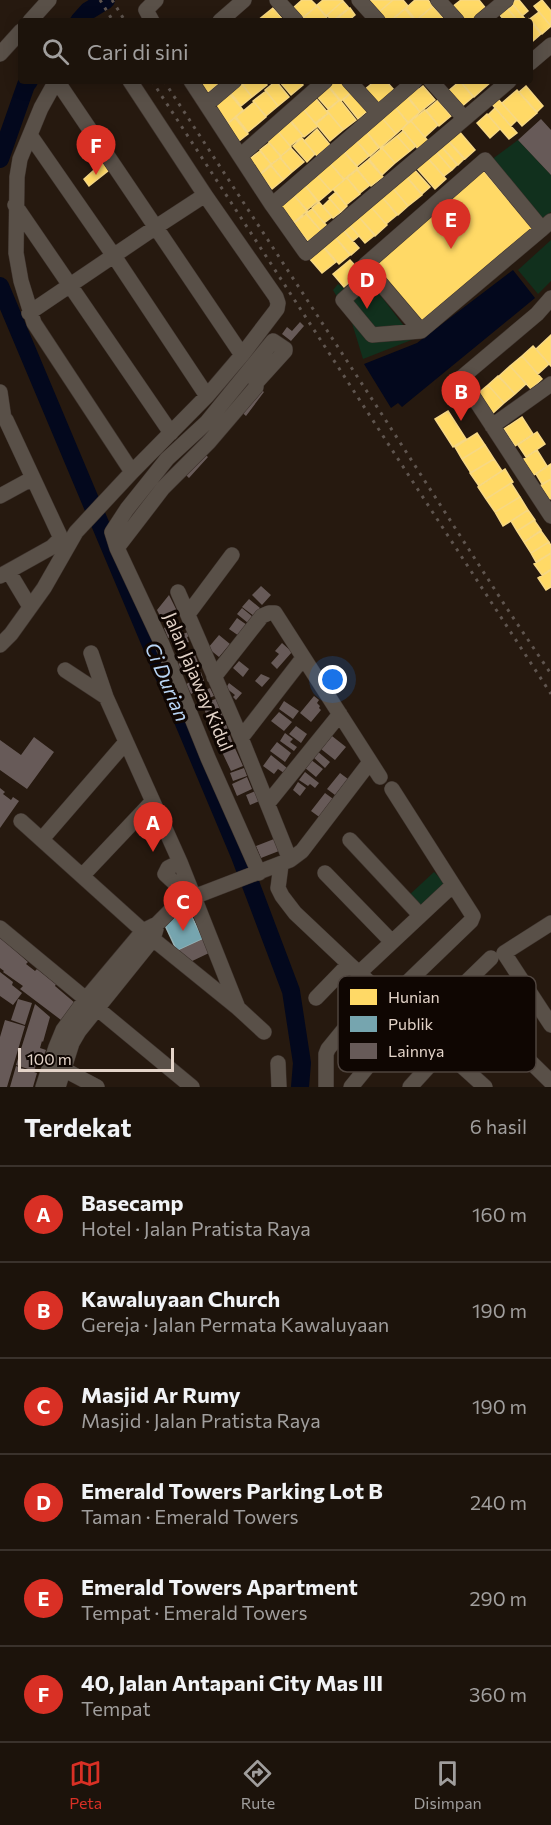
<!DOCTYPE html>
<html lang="id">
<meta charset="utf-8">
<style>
body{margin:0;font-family:Commissioner,sans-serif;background:#292019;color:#f1f3f6}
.scale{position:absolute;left:18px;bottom:15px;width:156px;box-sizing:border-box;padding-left:6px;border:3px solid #e4d4c9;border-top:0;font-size:16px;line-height:21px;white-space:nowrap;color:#e4d4c9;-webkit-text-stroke:4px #0f0602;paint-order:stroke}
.you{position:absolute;left:333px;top:680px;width:21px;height:21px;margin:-15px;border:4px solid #fff;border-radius:50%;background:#1a73e8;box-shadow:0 0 0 9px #1a73e833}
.badge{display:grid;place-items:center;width:39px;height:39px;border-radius:50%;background:#d93025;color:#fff;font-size:20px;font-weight:700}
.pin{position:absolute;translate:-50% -50px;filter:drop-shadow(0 2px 3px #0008)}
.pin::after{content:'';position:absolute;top:32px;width:21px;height:18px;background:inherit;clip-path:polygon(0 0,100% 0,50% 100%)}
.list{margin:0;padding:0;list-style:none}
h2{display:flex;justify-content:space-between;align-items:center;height:78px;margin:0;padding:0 24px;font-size:26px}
h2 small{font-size:20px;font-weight:400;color:#a09e9d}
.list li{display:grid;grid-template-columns:39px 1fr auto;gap:18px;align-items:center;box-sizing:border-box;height:96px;padding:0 24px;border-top:2px solid #3a322c}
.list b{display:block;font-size:22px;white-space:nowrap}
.list p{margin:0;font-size:20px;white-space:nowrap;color:#a09e9d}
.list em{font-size:20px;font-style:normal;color:#a09e9d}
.icon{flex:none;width:33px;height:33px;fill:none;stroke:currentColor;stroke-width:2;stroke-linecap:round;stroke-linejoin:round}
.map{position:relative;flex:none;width:551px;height:1087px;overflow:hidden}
.search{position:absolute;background:#1c130b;box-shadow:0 3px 15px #0003;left:18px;right:18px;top:18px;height:66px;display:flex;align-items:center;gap:15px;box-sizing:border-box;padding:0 21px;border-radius:6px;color:#a09e9d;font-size:22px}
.sheet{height:654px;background:#1c130b}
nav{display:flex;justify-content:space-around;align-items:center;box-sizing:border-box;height:84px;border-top:2px solid #3a322c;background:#1c130b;font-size:16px;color:#a09e9d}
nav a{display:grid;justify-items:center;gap:3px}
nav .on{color:#d93025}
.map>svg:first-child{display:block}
.green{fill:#11301d}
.water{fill:#03081d}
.homes{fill:#ffd966;stroke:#f7d884;stroke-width:1.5}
.public{fill:#76a5af;stroke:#97b3b7;stroke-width:1.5}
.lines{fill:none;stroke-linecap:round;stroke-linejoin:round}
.river{stroke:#03081d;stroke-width:18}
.building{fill:#675a58}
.minor-casing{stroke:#3e332d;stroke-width:16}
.minor{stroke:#595048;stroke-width:15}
.rail{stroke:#5f554f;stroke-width:3;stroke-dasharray:3 6;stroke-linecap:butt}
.labels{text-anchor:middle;stroke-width:6;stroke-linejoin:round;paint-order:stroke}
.street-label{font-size:18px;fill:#e4d4c9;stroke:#0f0602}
.water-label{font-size:20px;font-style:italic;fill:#b8d5f5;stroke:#0f0602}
.key{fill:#0f0602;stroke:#4f443e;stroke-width:1.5}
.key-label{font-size:16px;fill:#e4d4c9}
</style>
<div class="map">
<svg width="551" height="1087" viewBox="0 0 551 1087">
<rect width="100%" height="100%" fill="#26190f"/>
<path class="green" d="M518,140L551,175V212L542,219L491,160Z
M551,240V281L538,294L518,270Z
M368,279L414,339L363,359L352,323L333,290L338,284L352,294Z
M434,872L446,884L419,909L407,897Z"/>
<path class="water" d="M513,270L535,298L402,407L398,403L391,408L364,364L417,343Z"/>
<path class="homes" d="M302,0H311L317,6L302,18L293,8Z
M323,0H342L343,1L326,16L317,5Z
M368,0H392V1L379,12Z
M393,0H403L408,6L390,21H387L379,12Z
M415,0H428L433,6L416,20L406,8Z
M461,0H479L487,10L474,21H464L452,7Z
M516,0H519L528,11L522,16L512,3Z
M542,0L551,11V26L534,6Z
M343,1L349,8L332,21L327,15Z
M513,5L527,21H518L508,9Z
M317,6L327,18L323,21H305L303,18Z
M433,6L443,18L439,21H418L417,20Z
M506,7L518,21H505L499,14Z
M273,8L284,21H257Z
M350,8L355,15L348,21H334Z
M405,9L415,21H391Z
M539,12L551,26L542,34L530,19Z
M529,19L541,34L533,41L530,37V21H528Z
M194,81H222L205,95Z
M239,81L252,97L241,106L227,88Z
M240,81H263L267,85L252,97Z
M276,81L289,97L278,106L265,90Z
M279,81H299L303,85L291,95Z
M331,81H342L351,92L341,101L327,84Z
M375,81H386L394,90L377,105L364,90Z
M460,81H492L474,97Z
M460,81L473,97L460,108L447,92Z
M327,85L339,100L328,109L315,94Z
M416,85L419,89L423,86L435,100L420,112L405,93Z
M526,86L543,106L537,112L519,92Z
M355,90L371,108L358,119L343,100Z
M517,90L537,113L522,126L502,103Z
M266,91L278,106L266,116L253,101Z
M228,92L243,110L228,123L212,104Z
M313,95L328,113L315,123L300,105Z
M406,96L420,112L408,122L394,106Z
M497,98L517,120L511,126L491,103Z
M340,100L356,120L343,130L327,111Z
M438,100L451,116L439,126L426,110Z
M254,102L266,117L248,132L236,117Z
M301,107L318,126L304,137L288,117Z
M395,107L408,123L396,134L382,118Z
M495,108L517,133L509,139L488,115Z
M425,110L438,125L425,137L411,121Z
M329,113L343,130L330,141L316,124Z
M487,114L500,129L490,138L477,123Z
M235,118L248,134L239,141L226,125Z
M287,118L303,136L290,146L275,128Z
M382,118L396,134L380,148L366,131Z
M411,121L428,141L418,149L402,129Z
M317,129L330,145L317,156L304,141Z
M277,130L291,147L281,156L266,139Z
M365,130L379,148L370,156L355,139Z
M458,130L475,150L465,159L447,139Z
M403,131L416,146L410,151L397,136Z
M397,136L410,151L395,163L382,148Z
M302,138L315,154L307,162L293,146Z
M355,139L369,156L357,166L342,149Z
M448,141L464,159L458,165L442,147Z
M269,143L281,157L271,164L260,150Z
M440,145L457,165L452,170L435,150Z
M291,148L304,162L292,172L280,157Z
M382,148L395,163L382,175L369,159Z
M434,149L452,170L444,176L426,156Z
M260,151L271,164L260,174L248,160Z
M343,151L358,168L344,179L329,162Z
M425,155L446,179L435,189L414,165Z
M280,158L292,172L283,180L271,165Z
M368,160L383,177L371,186L357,169Z
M103,162L109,170L89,186L84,179Z
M330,163L344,180L331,191L317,175Z
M271,166L283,180L272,189L260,175Z
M412,167L430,187L422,194L404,174Z
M481,168L536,232L421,330L367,266Z
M357,170L370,185L360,193L347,178Z
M316,174L331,191L318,202L304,184Z
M404,174L422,195L408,206L390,185Z
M347,178L360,194L346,205L333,189Z
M304,184L318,201L307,210L293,194Z
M391,186L408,206L398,215L380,195Z
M336,192L347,206L341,212L329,198Z
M293,194L307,211L293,223L279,206Z
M382,197L397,215L386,224L371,207Z
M330,199L341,212L333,218L323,206Z
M319,202L332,217L324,223L312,208Z
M371,207L387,225L375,236L359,217Z
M312,209L327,226L321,231L306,213Z
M306,214L321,231L308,241L293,224Z
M358,216L375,235L365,243L349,224Z
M346,221L359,236L353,241L340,226Z
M341,228L359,248L351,255L333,235Z
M333,235L350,255L339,264L322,245Z
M323,247L336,262L322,273L309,258Z
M350,260L361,272L344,287L333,274Z
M551,335V366L536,349Z
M533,346L549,364L538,374L522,356Z
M522,356L542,379L531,389L510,366Z
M510,366L526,384L515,394L499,376Z
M498,376L515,394L504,403L488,385Z
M488,385L504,403L492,414L476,395Z
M448,411L466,439L453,447L435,419Z
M522,417L533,434L515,446L504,429Z
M537,432L545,444L526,457L518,445Z
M477,433L485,445L462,459L455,447Z
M485,445L494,459L471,473L462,459Z
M537,450L547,466L531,477L521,461Z
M494,459L502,471L479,486L470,473Z
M551,464V479L542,484L536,474Z
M505,469L513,482L486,499L478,487Z
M551,479V498L549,500L540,486Z
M511,483L520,497L495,512L486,499Z
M520,497L528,510L503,526L495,512Z
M528,510L535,520L517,531L511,521Z
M534,520L541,530L524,542L517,531Z
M541,531L549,542L531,553L524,542Z
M549,542L551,546V553L536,562L531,553Z
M551,553V569L542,575L534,564Z
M551,570V587L546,590L538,578Z"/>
<path class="public" d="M189,911L203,939L177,951L164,923Z"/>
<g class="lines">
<path class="river" d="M79,21L88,11L106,0
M0,159L26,85L29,81
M0,286L240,856L291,991L302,1063L300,1087"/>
</g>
<path class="building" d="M541,119L551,130V175L518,140Z
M300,322L304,326L291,341L282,334L287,327L292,331Z
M257,386L264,392L246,416L238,409Z
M201,451L208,457L189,478L182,471Z
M261,586L271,595L262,605L252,595Z
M169,595L177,611L161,618L157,610Z
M249,599L260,608L254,616L242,607Z
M242,608L253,617L248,623L237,614Z
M237,618L247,625L239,636L229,629Z
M179,622L183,632L168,638L164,628Z
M191,631L192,635L187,637L189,642L177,646L174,637Z
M219,635L230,644L219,657L208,648Z
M282,643L292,652L277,669L271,663L279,654L275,651Z
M194,652L199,665L181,672L178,664L185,661L183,657Z
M239,661L249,669L243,677L233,668Z
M194,669L195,674L201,672L204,681L198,683L196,678L192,679L189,671Z
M261,674L270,678L262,687L255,681Z
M195,680L200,689L191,694L186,684Z
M229,683L242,693L236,700L233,697L235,695L226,688Z
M210,688L214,696L202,701L199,693Z
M314,696L319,700L317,703L320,706L319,708L321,710L311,722L300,713Z
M218,698L222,709L207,716L202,704Z
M284,701L299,711L293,719L279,709Z
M221,712L225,722L213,727L209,717Z
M279,712L292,722L284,731L271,721Z
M226,724L233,744L223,748L218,739L225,736L219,738L215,728Z
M296,726L307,734L301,743L289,734Z
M285,733L293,739L290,742L297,747L294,751L280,741Z
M332,736L346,747L335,760L321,749Z
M34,737L54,752L27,789L0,770V740L21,755Z
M277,742L291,753L285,762L270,751Z
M234,746L243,766L231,771L222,752Z
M317,751L330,762L325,768L313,757Z
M271,755L287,768L284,773L278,769L274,774L263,766Z
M310,759L323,769L316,777L304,767Z
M244,768L247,776L233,781L230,773Z
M305,772L319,783L315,788L310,784L308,786L299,780Z
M340,773L348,779L335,795L327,789Z
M247,777L252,789L237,796L232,784Z
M298,782L306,788L300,796L293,790Z
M0,788L5,792L3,794L11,800L13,797L19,801L0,828Z
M258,790L262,800L250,805L246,795Z
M325,793L336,801L322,819L311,811Z
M274,839L279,851L261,858L256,846Z
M0,937L28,962L26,964L35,971L37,969L47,977L56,984L55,986L75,1003L61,1020L20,989L23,986L3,972L4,971L0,968Z
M203,939L209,953L186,964L179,950Z
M0,972L13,982L12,985L22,993L13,1005L0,996Z
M18,999L32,1003L25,1025L11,1020Z
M35,1004L50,1017L43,1042L42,1041L40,1048L46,1050L43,1058L39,1056L34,1071L16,1065Z
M5,1020L25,1026L7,1087H0V1037Z
M16,1066L37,1073L33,1087H10Z"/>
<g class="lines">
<g class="minor-casing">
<path id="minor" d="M277,0L296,21
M359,0L378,21
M438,0L457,21
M30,21L49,0
M152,21L146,10L156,0
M220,21L244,0
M481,21L506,0
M0,54L21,31
M530,63L551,45
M56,81L41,108L20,159L17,177L16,253L21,281L34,323L132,472
M57,81L242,355
M191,81L272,205L306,253L509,81
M349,81L378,113
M431,81L464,118
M207,104L234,81
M30,135L114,256L207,396
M240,156L325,81
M15,205L171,433
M272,205L415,81
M542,229L485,160L365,265L421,331L542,229L551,221
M372,274L343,300L372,335L421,331
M551,298L537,314L461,378L551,516
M29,313L156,227L205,195
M0,392L4,419L6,420L60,536L58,541L52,547L0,576
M492,426L551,384
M0,496L33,478
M117,548L163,488L209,442L256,387V383L285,351V349L273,341L207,422L167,459L127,509L112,532L117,548L162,644L208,758L259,873
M9,572L30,607
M178,592L241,738L290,860
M188,614L232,555
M0,645L11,634L44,588L76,532L132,472L207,396L242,355L277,309L278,303L276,297L205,195L130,81
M91,653L106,697L180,862L238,1008
M65,670L106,697
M214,677L262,616L269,613H275L380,777
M241,738L303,658
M268,803L340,714
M21,821L143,931L238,1008L264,1032
M42,839L126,742
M350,840L420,915
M180,862L168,868L165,874L191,898
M281,865L278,888L282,896L295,913L349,964L485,1087
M325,873L392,942
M82,876L152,802
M551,923L504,953L551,1025
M0,928L192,1087
M359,973L453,885
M454,993L501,1033L551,1082
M316,998L349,964
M389,1000L471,921L473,916L392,789
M420,1027L491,958
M278,1063L279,1087
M63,1069L97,1087
M43,1087L56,1047L63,1030L85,1000L143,931L157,924L174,907L191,898L290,860L302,851L370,762
M58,1087L72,1043L79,1031L153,939L156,929
M326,1087V1054L328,1049L377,989
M351,1087L408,1017
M410,1087L440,1054"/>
</g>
<use href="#minor" class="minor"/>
<path class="rail" d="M100,0L113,21
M112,0L125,21
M152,81L551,694
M164,81L383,416L506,607L551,674"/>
</g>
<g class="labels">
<g class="street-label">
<text transform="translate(198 682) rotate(67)" y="6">Jalan Jajaway Kidul</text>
</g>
<g class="water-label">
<text transform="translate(167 682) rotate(67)" y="7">Ci Durian</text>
</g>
</g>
<rect x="338" y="976" width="198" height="96" rx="9" class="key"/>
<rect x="350" y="989" width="27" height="16" fill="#ffd966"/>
<rect x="350" y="1016" width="27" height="16" fill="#76a5af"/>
<rect x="350" y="1043" width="27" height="16" fill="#675a58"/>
<g class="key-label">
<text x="388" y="1003">Hunian</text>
<text x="388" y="1030">Publik</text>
<text x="388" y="1057">Lainnya</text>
</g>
</svg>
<div class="scale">100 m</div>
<div class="you"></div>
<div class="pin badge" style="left:153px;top:852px">A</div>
<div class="pin badge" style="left:461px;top:421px">B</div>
<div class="pin badge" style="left:183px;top:931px">C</div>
<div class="pin badge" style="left:367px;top:309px">D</div>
<div class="pin badge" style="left:451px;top:249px">E</div>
<div class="pin badge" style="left:96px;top:175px">F</div>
<div class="search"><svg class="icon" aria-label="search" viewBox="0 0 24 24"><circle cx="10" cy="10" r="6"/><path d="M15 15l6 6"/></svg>Cari di sini</div>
</div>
<section class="sheet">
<h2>Terdekat<small>6 hasil</small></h2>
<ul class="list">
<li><span class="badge">A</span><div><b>Basecamp</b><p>Hotel · Jalan Pratista Raya</p></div><em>160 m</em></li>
<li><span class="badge">B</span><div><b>Kawaluyaan Church</b><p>Gereja · Jalan Permata Kawaluyaan</p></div><em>190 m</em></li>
<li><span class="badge">C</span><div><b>Masjid Ar Rumy</b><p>Masjid · Jalan Pratista Raya</p></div><em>190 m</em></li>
<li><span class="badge">D</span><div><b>Emerald Towers Parking Lot B</b><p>Taman · Emerald Towers</p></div><em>240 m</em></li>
<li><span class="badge">E</span><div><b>Emerald Towers Apartment</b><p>Tempat · Emerald Towers</p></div><em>290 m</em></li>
<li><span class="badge">F</span><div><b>40, Jalan Antapani City Mas III</b><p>Tempat</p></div><em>360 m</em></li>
</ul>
</section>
<nav>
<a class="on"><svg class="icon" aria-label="map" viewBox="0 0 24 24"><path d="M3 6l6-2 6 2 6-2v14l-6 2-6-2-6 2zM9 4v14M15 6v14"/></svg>Peta</a>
<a><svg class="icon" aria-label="directions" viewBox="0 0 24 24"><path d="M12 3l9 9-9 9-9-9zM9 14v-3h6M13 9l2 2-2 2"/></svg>Rute</a>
<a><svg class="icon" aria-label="saved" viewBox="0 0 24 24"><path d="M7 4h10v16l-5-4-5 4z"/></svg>Disimpan</a>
</nav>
